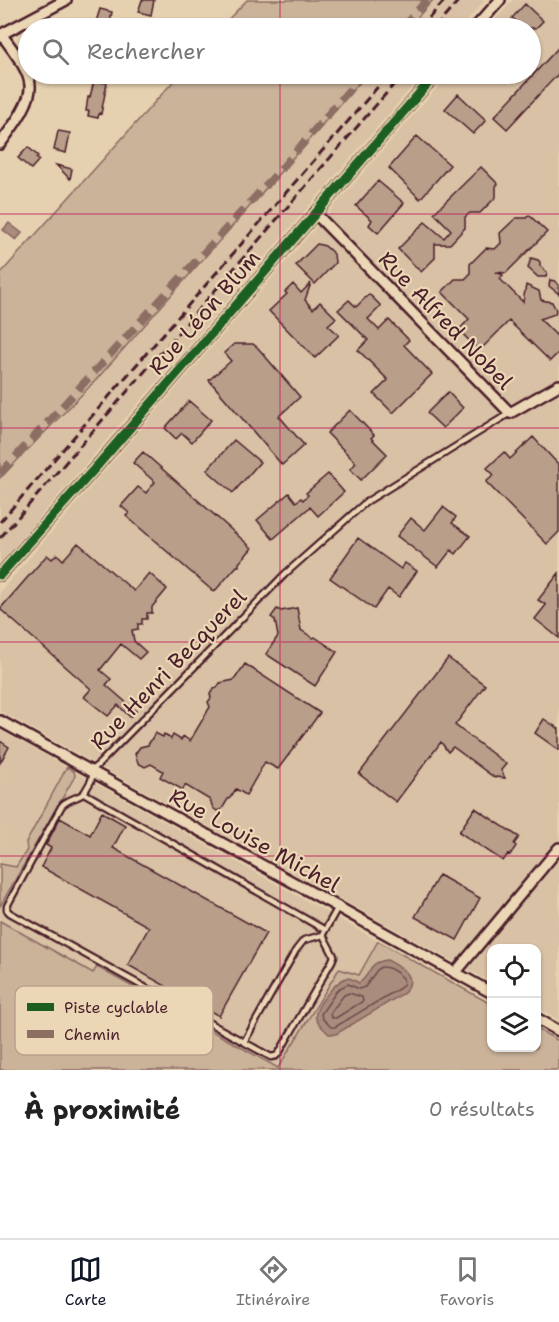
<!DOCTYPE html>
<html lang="fr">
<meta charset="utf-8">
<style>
body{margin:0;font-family:"Shantell Sans",sans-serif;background:#f2f2f2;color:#222}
.controls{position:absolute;right:18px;bottom:18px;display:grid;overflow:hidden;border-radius:12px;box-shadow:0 2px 4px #0004}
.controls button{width:54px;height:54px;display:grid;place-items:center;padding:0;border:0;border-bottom:2px solid #e0e0e0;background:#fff;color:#222;font:30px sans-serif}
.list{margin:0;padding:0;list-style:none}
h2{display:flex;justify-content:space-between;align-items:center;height:78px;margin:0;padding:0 24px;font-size:26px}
h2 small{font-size:20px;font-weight:400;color:#767676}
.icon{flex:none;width:33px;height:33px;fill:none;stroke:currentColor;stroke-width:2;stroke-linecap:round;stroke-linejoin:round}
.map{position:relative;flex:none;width:559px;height:1070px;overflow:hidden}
.search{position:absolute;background:#fff;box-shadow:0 2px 4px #0004;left:18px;right:18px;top:18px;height:66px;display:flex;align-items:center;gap:15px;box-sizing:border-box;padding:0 21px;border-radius:33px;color:#767676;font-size:22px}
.sheet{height:168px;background:#fff}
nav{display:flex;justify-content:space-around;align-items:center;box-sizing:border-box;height:84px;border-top:2px solid #e0e0e0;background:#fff;font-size:16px;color:#767676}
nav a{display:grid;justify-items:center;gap:3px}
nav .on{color:#111827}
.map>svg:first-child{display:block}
.built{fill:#d8c1a4}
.green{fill:#cbb39a;stroke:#8a6962;stroke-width:1.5}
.water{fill:#aa8c7d;stroke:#84605c;stroke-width:1.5}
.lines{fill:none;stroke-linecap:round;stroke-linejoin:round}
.shore{stroke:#704b4c;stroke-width:1.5}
.building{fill:#b99e8a;stroke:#4a1f2b;stroke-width:1.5}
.lane-casing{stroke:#4a1f2b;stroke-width:9}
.street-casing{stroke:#4a1f2b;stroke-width:14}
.lane{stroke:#ebd7b5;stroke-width:4.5}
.street{stroke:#ebd7b5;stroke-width:9}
.rail{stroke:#4a1f2b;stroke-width:3;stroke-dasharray:9 4.5;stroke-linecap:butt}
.quiet{stroke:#8d6e63;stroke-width:8;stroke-dasharray:15 8;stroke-linecap:butt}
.cycleway-casing{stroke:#ebd7b5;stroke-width:13}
.cycleway{stroke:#1b5e20;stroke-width:9}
.grid{fill:none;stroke:#c2185b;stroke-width:1.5;stroke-opacity:0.55}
.labels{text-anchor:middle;stroke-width:4.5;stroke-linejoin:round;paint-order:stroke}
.street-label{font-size:22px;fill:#4a1f2b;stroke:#ebd7b5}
.key{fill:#ebd7b5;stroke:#bba08c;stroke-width:1.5}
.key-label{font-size:16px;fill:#4a1f2b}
</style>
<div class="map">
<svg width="559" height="1070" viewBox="0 0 559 1070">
<rect width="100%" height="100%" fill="#e5d0af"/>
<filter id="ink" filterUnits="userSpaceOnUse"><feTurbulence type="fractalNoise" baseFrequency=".0167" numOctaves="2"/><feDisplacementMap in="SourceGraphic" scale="12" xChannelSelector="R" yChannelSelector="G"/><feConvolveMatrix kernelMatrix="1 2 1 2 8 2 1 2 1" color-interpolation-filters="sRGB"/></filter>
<g filter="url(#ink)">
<path class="built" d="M433,0H485L461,28H408Z
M513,0H559V1020L537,1007L536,948H492L491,982L0,711V592L449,74H530V28H488Z
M367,74H423L0,563V478L96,380Z
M0,730L491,1004L492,1048H536L537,1029L559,1041V1070H0Z"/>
<path class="green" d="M247,0H433L408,28H220Z
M180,74H367L96,380L0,478V274Z
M67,767L74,771L75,776L0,906V864L16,867L27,850L26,843Z
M0,921L93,973L97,967L278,1068L339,969L359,975L378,941L491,1004L492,1048H536L537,1029L559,1041V1070H0Z"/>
<path class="water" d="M9,223L22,233L16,240L3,230Z
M387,960C402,968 419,976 404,993L336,1034H329C325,1030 318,1024 316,1019C312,1009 336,981 346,978C351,977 355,981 359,983C373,973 366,963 387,960Z"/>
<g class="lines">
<path class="shore" d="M381,967C390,966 397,972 403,978L404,984L400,988L335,1027H331L322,1018L321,1014L338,989L348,984L359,989L365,987L377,970Z
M349,993L362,997L363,1001L336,1018H332L330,1015L331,1012L344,995Z"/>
</g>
<path class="building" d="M142,0H154L151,15L138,12Z
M525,4L543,21L536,28H507L515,20L512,18Z
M100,9L112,12L109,28H94Z
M559,47V73L507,129L494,117Z
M94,81L107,83L101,114L99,113L98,118L88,116L89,111H86L88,97H90Z
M458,94L486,120L473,134L445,109Z
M58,131L70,133L66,153L54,150Z
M417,136L450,165L420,199L389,168Z
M28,147L38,156L36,158L39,160L31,169L18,158Z
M56,165L72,169L70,179Z
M481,167L498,184L496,186V197L480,213H470L465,217V228L450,244H435V258L421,272L398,249L425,222L444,238L451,230L434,213Z
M378,181L404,203L378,233L369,225L372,220L356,206Z
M529,215L547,232L506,273L496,272L503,275L500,279L523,302L526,285L539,291L541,300L552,302L556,310L555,314L540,319L559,338V352L550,361L509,321L479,351L459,330L469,319L442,292L455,279H465L470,274V264L486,248L495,249L501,243L500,233L516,218H526Z
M317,244L325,246L334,254L335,263L315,284L296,265Z
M531,258L538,260L540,262V266L547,272L546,277H538L528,268Z
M550,280L555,281L559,285V294L549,286Z
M311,283L305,300L313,309L320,302L336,318L328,325L339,335L315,358L269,311L287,294L285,292L293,284L301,293Z
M369,294L381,306L368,319L379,330L389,320L409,340L404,345L432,374L393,413L374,394L388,380L358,350L368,340L338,310L349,300L356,307Z
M234,344H253L258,348L300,397L279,416L304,445L282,465L209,380L231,361L224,353Z
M448,392L463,408L443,428L427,413Z
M189,401L211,420L192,442L182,433L176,439L165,428Z
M350,410L374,435L371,438L387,454L361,480L350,469L356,463L327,433Z
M533,437L559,465V532L547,544L486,482L494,475L487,468L504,452L510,459Z
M234,440L260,462L233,493L207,470Z
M143,452L252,548L239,563V566H237L214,592L126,516L129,513L121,506L138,487L146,493L155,482L133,463Z
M328,474L344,492L318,516L310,507L273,539L257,520L289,493L296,502L301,498L303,500L308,495L306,493Z
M443,507L456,517L452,523L470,536L456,554L451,550L438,567L397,536L411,518L425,530Z
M358,538L401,569L405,563L417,571L399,597L388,589L374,609L330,578Z
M78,543L134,591L149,573L167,589L152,607V613H147V619H142V624H138V629L132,630L134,641L146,652L139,659L121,644L100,670L111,679L106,685L136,711L130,717L118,705L108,716L84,697L91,689L0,609L47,555L52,559L57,554L63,560Z
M559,573V638L535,619L546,605L538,600Z
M297,608L301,630L313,638L315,637L337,652L315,686L266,654L278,636L275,620L271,617L277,609L281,611Z
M448,658L485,685L455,725L506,764L501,770L505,778L496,777L495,778L453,747L448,752L441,742L396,802L359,774Z
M245,664L320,713L278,769L265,762L246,795L236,789L230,798L228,799L222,809L217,811L213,808L210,800L185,785L183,790L160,777L163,771L151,764L145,767L138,763L135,754L140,747L148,745L155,733L163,737L164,734L171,739L173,735L181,740L183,736L190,741L210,707L208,702L211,698L210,694L214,689L217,688L220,683L234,680Z
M544,719L559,729V750L535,733Z
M0,741L9,747L0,763Z
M475,808L519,837L514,844L516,846L510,855L508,854L503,861L459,832Z
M102,812L125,825L113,848L266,933L219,1016L128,965L149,927L41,867L51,848L46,845L60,818L90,835Z
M439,875L480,898L457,940L415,917Z"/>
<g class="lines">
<g class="lane-casing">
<path id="lane" d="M84,793C77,799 66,799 61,807L7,906V910L10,913L271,1057L276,1056L279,1053L332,961L334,956L323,935
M325,930L84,793L91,781L94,768L100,763L285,574L366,502L510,413
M324,932L338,907
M244,1042L296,950L304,940L323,935"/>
</g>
<g class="street-casing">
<path id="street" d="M475,28L500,0
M0,35L66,0
M0,144C10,130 32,103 30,85C29,69 11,48 2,35
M315,213L510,413L559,385
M0,575L97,466L436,74
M0,721L338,907L492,993
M455,973L559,848
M536,1018L559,1031"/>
</g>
<use href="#lane" class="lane"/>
<use href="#street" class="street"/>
<path class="rail" d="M420,28L445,0
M435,28L459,0
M0,522L389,74
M0,538L403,74"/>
<path class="quiet" d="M402,28L427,0
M0,474L281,169L363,74"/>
<g class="cycleway-casing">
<path id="cycleway" d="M0,575L97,466L436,74"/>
</g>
<use href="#cycleway" class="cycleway"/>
</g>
</g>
<path class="grid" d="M280,0V28M280,74V1070M0,214H559M0,428H559M0,642H559M0,856H559"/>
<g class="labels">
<g class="street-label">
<text transform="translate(204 312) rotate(-49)" y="8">Rue Léon Blum</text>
<text transform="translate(446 320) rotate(46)" y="8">Rue Alfred Nobel</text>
<text transform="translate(168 669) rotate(-46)" y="8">Rue Henri Becquerel</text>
<text transform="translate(255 840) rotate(29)" y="8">Rue Louise Michel</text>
</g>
</g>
<rect x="15" y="986" width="198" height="69" rx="9" class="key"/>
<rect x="27" y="1003" width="27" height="8" fill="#1b5e20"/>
<rect x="27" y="1030" width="27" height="8" fill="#8d6e63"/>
<g class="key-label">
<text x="64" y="1013">Piste cyclable</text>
<text x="64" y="1040">Chemin</text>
</g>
</svg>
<div class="controls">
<button><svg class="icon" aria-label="locate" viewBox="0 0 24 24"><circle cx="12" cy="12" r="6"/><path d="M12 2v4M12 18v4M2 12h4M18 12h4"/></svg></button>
<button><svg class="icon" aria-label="layers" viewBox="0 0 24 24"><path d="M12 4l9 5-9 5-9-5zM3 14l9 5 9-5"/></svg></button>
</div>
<div class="search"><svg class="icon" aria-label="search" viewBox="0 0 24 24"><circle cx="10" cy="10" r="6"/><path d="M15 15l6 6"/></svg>Rechercher</div>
</div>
<section class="sheet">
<h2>À proximité<small>0 résultats</small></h2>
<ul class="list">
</ul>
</section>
<nav>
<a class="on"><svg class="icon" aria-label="map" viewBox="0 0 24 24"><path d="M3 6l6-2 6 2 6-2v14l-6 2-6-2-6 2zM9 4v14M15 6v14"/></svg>Carte</a>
<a><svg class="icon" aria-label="directions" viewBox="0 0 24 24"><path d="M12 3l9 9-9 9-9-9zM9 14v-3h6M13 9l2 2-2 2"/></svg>Itinéraire</a>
<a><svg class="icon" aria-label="saved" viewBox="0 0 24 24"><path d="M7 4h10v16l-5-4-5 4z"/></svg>Favoris</a>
</nav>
